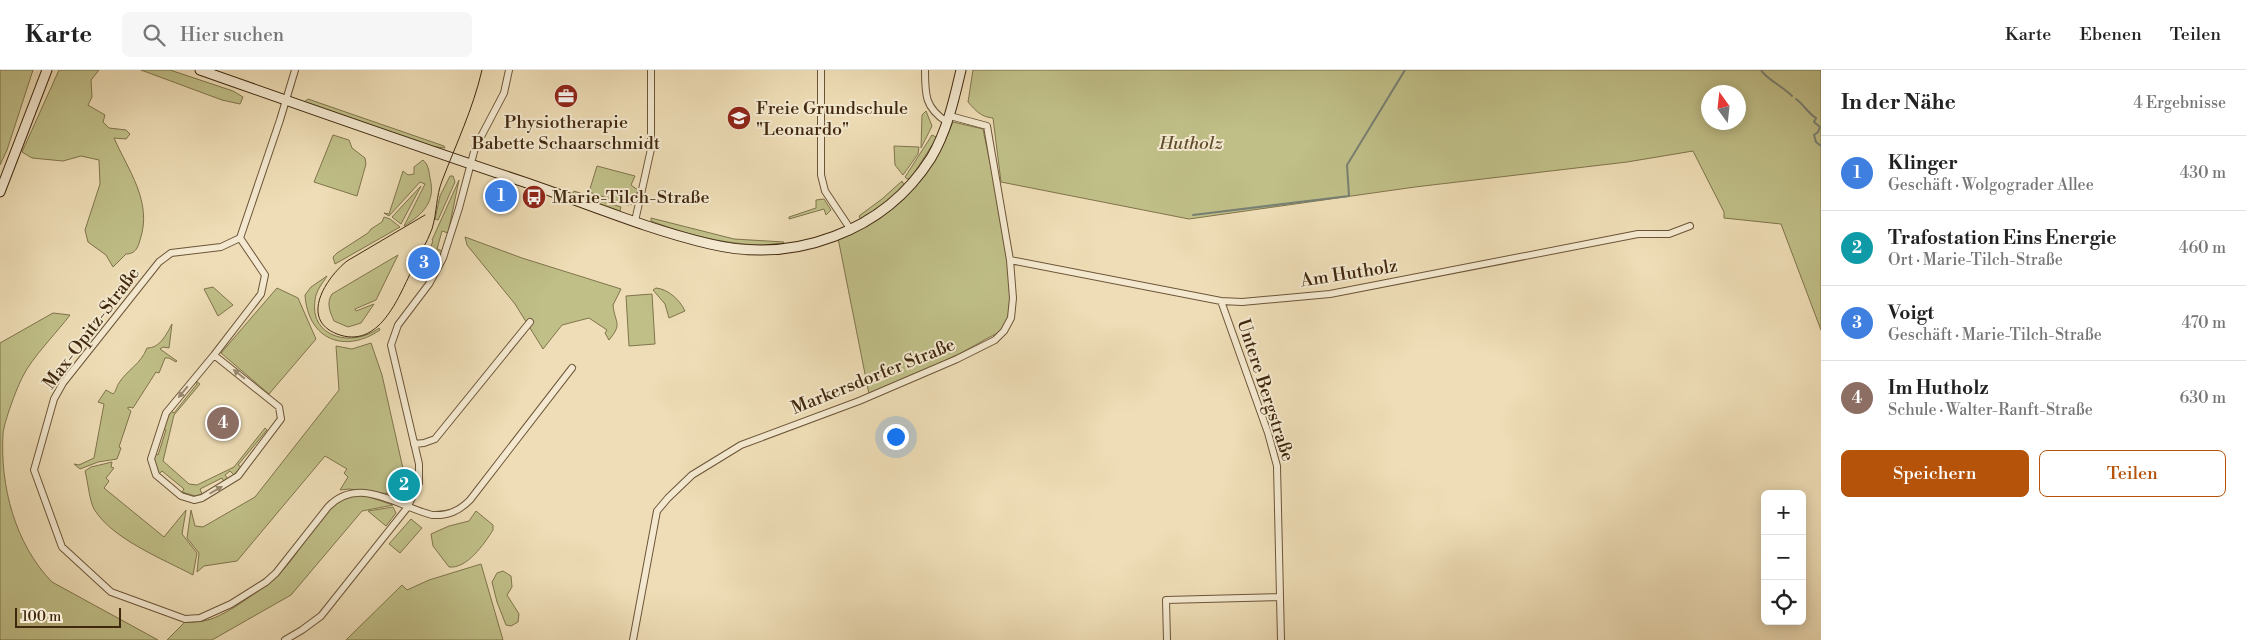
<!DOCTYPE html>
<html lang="de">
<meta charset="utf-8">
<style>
body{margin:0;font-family:"Libre Bodoni",serif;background:#f6f6f6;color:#222}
.controls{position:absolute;right:15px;bottom:15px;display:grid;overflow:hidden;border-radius:8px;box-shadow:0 2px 12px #0003}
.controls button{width:45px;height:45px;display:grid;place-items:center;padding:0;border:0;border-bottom:1px solid #e0e0e0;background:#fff;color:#222;font:25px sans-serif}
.compass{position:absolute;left:1701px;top:15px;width:45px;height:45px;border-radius:50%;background:#fff;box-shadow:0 2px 12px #0003;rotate:345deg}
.scale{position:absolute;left:15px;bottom:12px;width:106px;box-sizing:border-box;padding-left:5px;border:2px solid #40280e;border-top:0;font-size:14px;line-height:18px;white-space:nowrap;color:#40280e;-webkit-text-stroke:4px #f4e9d0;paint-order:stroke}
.you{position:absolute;left:895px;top:366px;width:18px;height:18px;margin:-12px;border:4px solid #fff;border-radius:50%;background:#1a73e8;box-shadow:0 0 0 8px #1a73e833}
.badge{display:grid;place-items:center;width:32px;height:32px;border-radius:50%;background:#b45309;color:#fff;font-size:16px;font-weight:700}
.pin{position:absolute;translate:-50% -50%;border:2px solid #fff;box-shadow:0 1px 5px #0006}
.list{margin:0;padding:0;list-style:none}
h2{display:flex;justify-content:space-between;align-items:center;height:65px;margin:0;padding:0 20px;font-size:21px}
h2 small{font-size:16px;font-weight:400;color:#767676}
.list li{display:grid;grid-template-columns:32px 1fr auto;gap:15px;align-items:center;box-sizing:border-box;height:75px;padding:0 20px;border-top:1px solid #e0e0e0}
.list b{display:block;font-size:19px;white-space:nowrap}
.list p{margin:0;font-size:16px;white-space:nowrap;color:#767676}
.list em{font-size:16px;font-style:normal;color:#767676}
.actions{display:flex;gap:10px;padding:15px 20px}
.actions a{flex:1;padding:11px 0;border:1px solid #b45309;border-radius:8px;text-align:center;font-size:18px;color:#b45309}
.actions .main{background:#b45309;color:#fff}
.icon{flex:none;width:28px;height:28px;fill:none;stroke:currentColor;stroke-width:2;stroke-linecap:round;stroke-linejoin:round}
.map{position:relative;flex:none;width:1821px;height:570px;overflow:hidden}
header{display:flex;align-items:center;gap:30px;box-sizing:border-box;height:70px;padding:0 25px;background:#fff;border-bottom:1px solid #e0e0e0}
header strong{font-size:24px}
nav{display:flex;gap:28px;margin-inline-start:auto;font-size:18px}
.search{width:350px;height:45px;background:#f6f6f6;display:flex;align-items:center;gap:12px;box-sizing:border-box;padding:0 18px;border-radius:8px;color:#767676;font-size:19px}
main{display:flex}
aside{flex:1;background:#fff}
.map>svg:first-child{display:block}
.green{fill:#c0bf88;stroke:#80744b;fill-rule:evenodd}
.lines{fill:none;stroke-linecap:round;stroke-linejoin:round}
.stream{stroke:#788073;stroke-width:2}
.minor-casing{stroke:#6c5538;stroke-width:8}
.secondary-casing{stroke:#40280e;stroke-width:11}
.minor{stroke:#f4e9d0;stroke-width:6}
.secondary{stroke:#f4e9d0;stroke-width:9}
.tram{stroke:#40280e;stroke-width:1}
.oneway{fill:#9a886f}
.labels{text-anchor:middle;stroke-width:4;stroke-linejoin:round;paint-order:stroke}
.poi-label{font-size:18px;fill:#40280e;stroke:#f4e9d0;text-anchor:start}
.park-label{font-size:18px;font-style:italic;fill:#604e2c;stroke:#f4e9d0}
.street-label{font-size:18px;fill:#40280e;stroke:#f4e9d0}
</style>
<header>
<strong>Karte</strong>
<div class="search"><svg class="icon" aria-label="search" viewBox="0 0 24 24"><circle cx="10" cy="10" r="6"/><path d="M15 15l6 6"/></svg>Hier suchen</div>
<nav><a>Karte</a><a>Ebenen</a><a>Teilen</a></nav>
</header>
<main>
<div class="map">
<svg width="1821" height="570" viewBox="0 0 1821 570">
<rect width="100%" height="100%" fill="#eeddb6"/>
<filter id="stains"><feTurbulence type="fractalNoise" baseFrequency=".004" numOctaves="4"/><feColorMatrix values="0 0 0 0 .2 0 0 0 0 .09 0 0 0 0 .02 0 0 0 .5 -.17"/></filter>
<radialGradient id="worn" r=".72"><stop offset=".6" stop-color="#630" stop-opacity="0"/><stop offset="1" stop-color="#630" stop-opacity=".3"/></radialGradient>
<path class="green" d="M0,0H33L7,80L0,95Z
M59,0H99L91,10L92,27L88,35L105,45L103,52L109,58L126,60L130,64L126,69L114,68C128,100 153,132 140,170C138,178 135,184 126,184L113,197L106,185L88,172L85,160L100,114L99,90L81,86L63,91L32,88L22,82Z
M141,0H170L233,21L243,27L240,34L222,30Z
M973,0H1821V260L1781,154L1724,148V142L1693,81L1627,92L1415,117L1189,149L1001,112L993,48C981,47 976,41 968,32ZM1738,22V52H1708V22Z
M308,29L444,76L445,78L430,76L304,32Z
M926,41L932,56L921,78L922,45Z
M953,52L983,59C990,97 1024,229 1003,259C1000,263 991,266 986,269C949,291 909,307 869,324L838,168L890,141L945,70Z
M333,65L349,70L352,78L365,88L366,94L357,126L314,112Z
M932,65L936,67V69L911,108L907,109L905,107Z
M894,76L919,77L918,84L903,105L895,95Z
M423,90C428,94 429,101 430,108C436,132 423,144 404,156L425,114L420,112L389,146L384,143L389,144L403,101L408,105L414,104V97Z
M597,96L635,106L631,115L638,120L632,134L628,135L589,122Z
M450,106H453L455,112L438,150L435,149L440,126Z
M459,110L448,163L442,161L437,179L442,181L440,185L429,181L433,171L432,170Z
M902,111L904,115L888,131L861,150L859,146L882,129Z
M421,116L401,154L392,147Z
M574,121L621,137L620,141L572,124Z
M824,129L831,140L826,145L824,139L789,149V147L816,138V130Z
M384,147L390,149L400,157L335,194L333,187L337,183L368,163L371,159L382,152Z
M651,148L734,169L784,172L782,175C737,177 693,167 651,151Z
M465,167L522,188L621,219L613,235C615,254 623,253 609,270L605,263L607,260L589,248L562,255L543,279L515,234L467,175Z
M398,185L376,230L355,239L356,241L374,234L361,253L348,257L334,251C330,242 326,233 332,224Z
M327,206C323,213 316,220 315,230C309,268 353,278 379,258L380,260C345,284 308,270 305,225L311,217Z
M213,217L233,235L218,246L204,219Z
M277,218L298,228L316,269L269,324L221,283Z
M656,218C668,219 680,230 685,241L669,248L665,234L653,220Z
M652,224L655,274L629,276L626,226Z
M53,243L70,245C58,261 31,289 23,306C17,317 4,352 3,364C0,416 15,474 52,512L158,570H0V273Z
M172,254L169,278L163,277L160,279L177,291L176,292L169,288H165L159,303L156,302L133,338L128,337V339L131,341L119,377L121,378L117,389L98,392L80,399L74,394L79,395L94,388L104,334L98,332L106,320L113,324C117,320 116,317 119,313C127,300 141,294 147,278C160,278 166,265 172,254Z
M371,273L382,305L406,412L399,425L349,419L340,420L348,407L344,403L347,399L325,386L237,491L204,496L197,502L199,483L187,468L191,440L195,456L203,457L255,427L339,320L336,276L352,279Z
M195,310L200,314L174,345L163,391L189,414L197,415L234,397L265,358L267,360L238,395L241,397L234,405L230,401L225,405L228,409L224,412L222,408L200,419L202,424L195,426L182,422L184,419L162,401L159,404L153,392L155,384L158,385L166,360L162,358L171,341L174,343L197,314Z
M112,392L111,397L114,398L106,408L109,411L104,418L164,467L186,440L182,464L197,483L193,505C163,489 112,469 94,439C89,429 88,412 85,401L91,397Z
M352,425H363L393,435L362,441L291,525L212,570H167L185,552C194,552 202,552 211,549C230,543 276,510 288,494C308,470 321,438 352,425Z
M393,437L396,443L386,456L368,441Z
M476,441L493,455V460C484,474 467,499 449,497L433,476L431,464L449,456L469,451Z
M411,449L422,458L400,483L389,474Z
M481,494L503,570H346L402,515L407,520L429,510Z
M503,501L511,506L512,517L507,525L519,544L518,552L511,556L506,555L497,532L492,512L497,503Z"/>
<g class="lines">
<path class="stream" d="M1761,0C1766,9 1784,17 1792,26
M1796,29C1804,35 1807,42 1816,48L1814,52L1820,57L1818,62L1814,65L1816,72L1821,76
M1193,145L1349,126L1347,95L1405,0"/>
<g class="minor-casing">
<path id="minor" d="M295,0L280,50L240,168L221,177L171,183L159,192L63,313L54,329L34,400L62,477L111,522L185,549L200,548L231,534L266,512L276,503L328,437C359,405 397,436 432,445C448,446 459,441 470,430L572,298
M821,0V105L825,121L851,160
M925,0C925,25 925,38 947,52
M635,151L651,79V0
M1010,190L1221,231L1242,232L1330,224L1638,164H1669L1690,156
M1221,231L1268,363L1277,396L1281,570
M214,285L279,337L281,349L238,406L202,428L194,430L181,426L156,405L151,389L166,343L214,285L261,224L265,205L240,168
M414,374L424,373L435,369L530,252
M285,570L302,560L321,546L407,438L419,413V394L391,275L398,255L429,214L443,188L459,138L475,78L504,23L509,0
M633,570L657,441L668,428L692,405L741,375L859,331L957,289L995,270L1004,261L1011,248L1013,228L1010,190L987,56L950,46
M1167,570L1166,530L1280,527"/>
</g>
<g class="secondary-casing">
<path id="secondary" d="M200,0C308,38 416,76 524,112C586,133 646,159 710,174C794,194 884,162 931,88C947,61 954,30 961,0
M0,122L47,0"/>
</g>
<use href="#minor" class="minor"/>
<use href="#secondary" class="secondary"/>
<path class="tram" d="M425,145L347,191C326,208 299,249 337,264C379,280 398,228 412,200C418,186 427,173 432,159C437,143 436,126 442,111C456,74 473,39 482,0"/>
</g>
<defs><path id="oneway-solid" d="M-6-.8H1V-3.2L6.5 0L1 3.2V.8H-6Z" transform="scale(1.25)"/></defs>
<g class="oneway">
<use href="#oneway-solid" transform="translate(239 304) rotate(-141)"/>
<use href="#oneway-solid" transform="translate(183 322) rotate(130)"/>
<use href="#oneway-solid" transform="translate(216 420) rotate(-30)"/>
</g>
<defs>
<g id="office-disc" transform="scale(1.25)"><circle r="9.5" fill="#8f2418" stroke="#f4e9d0"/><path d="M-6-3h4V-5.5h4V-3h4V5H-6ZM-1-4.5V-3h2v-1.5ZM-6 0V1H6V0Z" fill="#fff"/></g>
<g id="school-disc" transform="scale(1.25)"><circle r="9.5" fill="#8f2418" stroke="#f4e9d0"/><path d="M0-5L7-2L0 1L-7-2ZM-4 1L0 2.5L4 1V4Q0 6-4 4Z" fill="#fff"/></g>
<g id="bus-disc" transform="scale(1.25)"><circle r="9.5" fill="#8f2418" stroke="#f4e9d0"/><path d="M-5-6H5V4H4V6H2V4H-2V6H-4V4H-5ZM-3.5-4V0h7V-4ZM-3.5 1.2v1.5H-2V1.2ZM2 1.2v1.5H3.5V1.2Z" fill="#fff"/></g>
</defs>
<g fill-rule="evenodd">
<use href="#office-disc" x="566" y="26"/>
<use href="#school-disc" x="739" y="48"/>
<use href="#bus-disc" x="534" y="127"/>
</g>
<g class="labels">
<g class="poi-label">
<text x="756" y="44">Freie Grundschule<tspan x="756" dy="21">"Leonardo"</tspan></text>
<text x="566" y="58" text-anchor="middle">Physiotherapie<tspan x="566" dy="21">Babette Schaarschmidt</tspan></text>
<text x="552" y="133">Marie-Tilch-Straße</text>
</g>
<g class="park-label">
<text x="1191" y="79">Hutholz</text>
</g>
<g class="street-label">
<text transform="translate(1349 203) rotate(-9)" y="6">Am Hutholz</text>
<text transform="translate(91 258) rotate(-53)" y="6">Max-Opitz-Straße</text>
<text transform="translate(873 306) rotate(-22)" y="6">Markersdorfer Straße</text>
<text transform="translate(1266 320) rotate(72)" y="6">Untere Bergstraße</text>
</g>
</g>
<rect width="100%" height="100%" filter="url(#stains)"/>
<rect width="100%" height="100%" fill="url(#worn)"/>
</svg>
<div class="controls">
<button>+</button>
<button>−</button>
<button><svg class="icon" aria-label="locate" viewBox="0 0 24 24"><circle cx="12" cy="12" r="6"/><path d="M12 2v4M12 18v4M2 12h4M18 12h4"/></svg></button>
</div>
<svg class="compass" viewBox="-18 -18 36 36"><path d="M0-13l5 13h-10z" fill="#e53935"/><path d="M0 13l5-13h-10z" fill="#767676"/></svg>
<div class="scale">100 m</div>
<div class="you"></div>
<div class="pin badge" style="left:501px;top:126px;background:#3f7fe0">1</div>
<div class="pin badge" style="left:404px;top:415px;background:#0f9aa8">2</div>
<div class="pin badge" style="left:424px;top:193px;background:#3f7fe0">3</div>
<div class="pin badge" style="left:223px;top:353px;background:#8d6e63">4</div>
</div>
<aside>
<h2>In der Nähe<small>4 Ergebnisse</small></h2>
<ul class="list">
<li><span class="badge" style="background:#3f7fe0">1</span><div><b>Klinger</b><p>Geschäft · Wolgograder Allee</p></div><em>430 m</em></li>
<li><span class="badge" style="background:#0f9aa8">2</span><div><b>Trafostation Eins Energie</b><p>Ort · Marie-Tilch-Straße</p></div><em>460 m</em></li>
<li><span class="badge" style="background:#3f7fe0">3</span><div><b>Voigt</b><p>Geschäft · Marie-Tilch-Straße</p></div><em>470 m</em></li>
<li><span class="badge" style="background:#8d6e63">4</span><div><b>Im Hutholz</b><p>Schule · Walter-Ranft-Straße</p></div><em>630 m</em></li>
</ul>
<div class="actions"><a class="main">Speichern</a><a>Teilen</a></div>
</aside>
</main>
